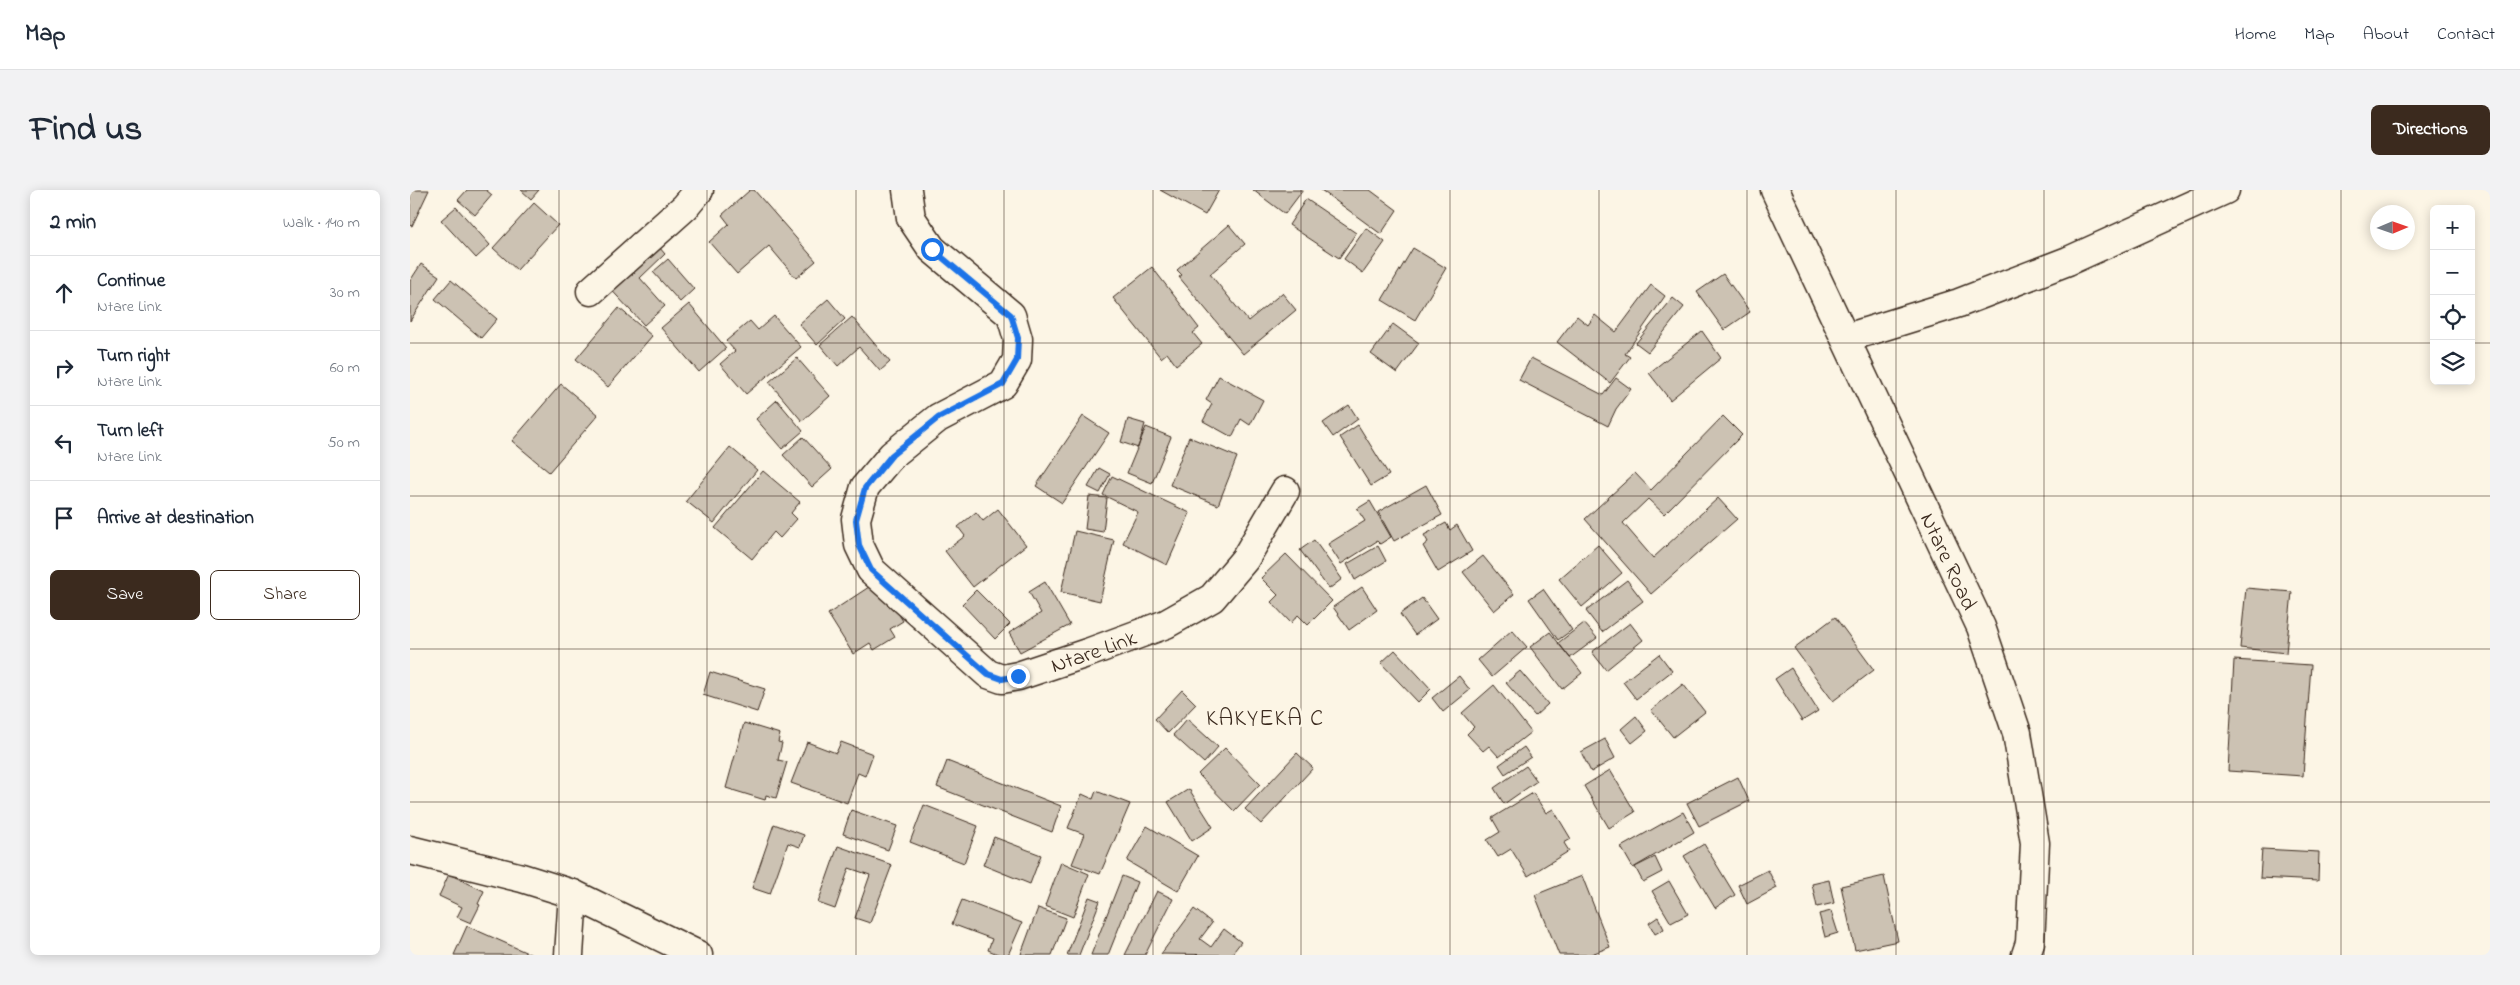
<!DOCTYPE html>
<meta charset="utf-8">
<style>
body{margin:0;font-family:"Indie Flower",sans-serif;background:#f2f2f3;color:#1f2937}
.controls{position:absolute;right:15px;top:15px;display:grid;overflow:hidden;border-radius:8px;box-shadow:0 2px 12px #0003}
.controls button{width:45px;height:45px;display:grid;place-items:center;padding:0;border:0;border-bottom:1px solid #e0e1e3;background:#fff;color:#1f2937;font:25px sans-serif}
.compass{position:absolute;left:1960px;top:15px;width:45px;height:45px;border-radius:50%;background:#fff;box-shadow:0 2px 12px #0003;rotate:88deg}
.stop{position:absolute;width:15px;height:15px;margin:-11px;border:4px solid #1a73e8;border-radius:50%;background:#fff}
.stop.end{background:#1a73e8;border-color:#fff;box-shadow:0 1px 5px #0008}
.list{margin:0;padding:0;list-style:none}
h2{display:flex;justify-content:space-between;align-items:center;height:65px;margin:0;padding:0 20px;font-size:21px}
h2 small{font-size:16px;font-weight:400;color:#747a83}
.list li{display:grid;grid-template-columns:32px 1fr auto;gap:15px;align-items:center;box-sizing:border-box;height:75px;padding:0 20px;border-top:1px solid #e0e1e3}
.list b{display:block;font-size:19px;white-space:nowrap}
.list p{margin:0;font-size:16px;white-space:nowrap;color:#747a83}
.list em{font-size:16px;font-style:normal;color:#747a83}
.actions{display:flex;gap:10px;padding:15px 20px}
.actions a{flex:1;padding:11px 0;border:1px solid #3b2a1e;border-radius:8px;text-align:center;font-size:18px;color:#3b2a1e}
.actions .main{background:#3b2a1e;color:#fff}
.icon{flex:none;width:28px;height:28px;fill:none;stroke:currentColor;stroke-width:2;stroke-linecap:round;stroke-linejoin:round}
.map{position:relative;flex:none;width:2080px;height:765px;overflow:hidden;border-radius:8px}
header{display:flex;align-items:center;gap:30px;box-sizing:border-box;height:70px;padding:0 25px;background:#fff;border-bottom:1px solid #e0e1e3}
header strong{font-size:24px}
nav{display:flex;gap:28px;margin-inline-start:auto;font-size:18px}
.intro{display:flex;align-items:center;justify-content:space-between;box-sizing:border-box;height:120px;padding:0 30px}
h1{margin:0;font-size:35px}
.button{padding:12px 22px;border-radius:8px;background:#3b2a1e;color:#fff;font-size:18px;font-weight:700}
main{display:flex;gap:30px;padding:0 30px}
aside{flex:1;background:#fff;border-radius:8px;box-shadow:0 2px 12px #0003}
.map>svg:first-child{display:block}
.building{fill:#ccc2b3;stroke:#3b2a1e}
.lines{fill:none;stroke-linecap:round;stroke-linejoin:round}
.minor-casing{stroke:#3b2a1e;stroke-width:31}
.major-casing{stroke:#3b2a1e;stroke-width:31}
.minor{stroke:#fcf5e5;stroke-width:28}
.major{stroke:#fcf5e5;stroke-width:28}
.route{stroke:#1a73e8;stroke-width:6}
.grid{fill:none;stroke:#3b2a1e;stroke-width:1;stroke-opacity:0.55}
.labels{text-anchor:middle;stroke-width:5;stroke-linejoin:round;paint-order:stroke}
.street-label{font-size:22px;fill:#3b2a1e;stroke:#fcf5e5}
.neighbourhood-label{font-size:24px;letter-spacing:1px;fill:#3b2a1e;stroke:#fcf5e5}
</style>
<header>
<strong>Map</strong>
<nav><a>Home</a><a>Map</a><a>About</a><a>Contact</a></nav>
</header>
<div class="intro"><h1>Find us</h1><a class="button">Directions</a></div>
<main>
<aside>
<h2>2 min<small>Walk · 140 m</small></h2>
<ul class="list">
<li><svg class="icon" aria-label="ahead" viewBox="0 0 24 24"><path d="M12 20V5M6 11l6-6 6 6"/></svg><div><b>Continue</b><p>Ntare Link</p></div><em>30 m</em></li>
<li><svg class="icon" aria-label="right" viewBox="0 0 24 24"><path d="M7 20v-9h11M14 6l5 5-5 5"/></svg><div><b>Turn right</b><p>Ntare Link</p></div><em>60 m</em></li>
<li><svg class="icon" aria-label="left" viewBox="0 0 24 24"><path d="M17 20v-9H6M10 6l-5 5 5 5"/></svg><div><b>Turn left</b><p>Ntare Link</p></div><em>50 m</em></li>
<li><svg class="icon" aria-label="arrive" viewBox="0 0 24 24"><path d="M6 21V4h12l-3 4 3 4H6"/></svg><div><b>Arrive at destination</b></div></li>
</ul>
<div class="actions"><a class="main">Save</a><a>Share</a></div>
</aside>
<div class="map">
<svg width="2080" height="765" viewBox="0 0 2080 765">
<rect width="100%" height="100%" fill="#fcf5e5"/>
<filter id="ink" filterUnits="userSpaceOnUse"><feTurbulence type="fractalNoise" baseFrequency=".02" numOctaves="2"/><feDisplacementMap in="SourceGraphic" scale="10" xChannelSelector="R" yChannelSelector="G"/><feConvolveMatrix kernelMatrix="1 2 1 2 8 2 1 2 1" color-interpolation-filters="sRGB"/></filter>
<g filter="url(#ink)">
<path class="building" d="M0,0H19L2,36L0,35Z
M57,0H76L82,5L65,25L48,10Z
M111,0H129L121,9Z
M340,0H344L406,71L386,88L359,56L327,84L299,52L319,34L312,25Z
M750,0H809L795,25Z
M843,0H893L875,24Z
M911,0H960L987,20L971,44Z
M896,9L946,43L929,68L879,35Z
M124,13L148,35L107,80L83,58Z
M46,17L80,55L66,68L31,30Z
M819,35L835,54L800,84L838,131L872,103L886,120L833,164L769,87L772,85L767,80Z
M956,38L975,52L953,83L934,69Z
M243,50L255,64L230,88L255,116L234,135L195,93Z
M1003,58L1036,78L1005,130L972,110Z
M258,69L284,99L270,112L243,82Z
M11,74L29,86L0,131V91Z
M742,77L789,138L783,143L792,154L766,175L757,163L751,168L703,108Z
M1313,84L1340,122L1314,140L1287,102Z
M41,90L87,129L71,148L25,109Z
M1241,95L1255,106L1215,164L1220,167L1200,193L1147,152L1167,126L1178,135L1185,125L1206,142Z
M1263,108L1274,117L1238,162L1226,153Z
M418,109L435,129L407,155L389,134Z
M279,114L316,158L289,182L251,138Z
M209,118L242,146L198,197L166,169Z
M364,126L391,157L336,204L310,174L325,161L316,151L340,131L348,140Z
M442,127L480,172L470,181L449,157L428,176L410,155Z
M983,134L1009,153L987,183L961,164Z
M1292,141L1311,168L1260,210L1239,183Z
M387,168L420,206L392,231L359,192Z
M1121,168L1193,205L1206,188L1221,199L1206,219L1198,236L1109,190Z
M809,186L853,210L840,235L831,229L822,247L793,231L802,214L796,210Z
M151,194L188,225L139,282L102,251Z
M367,210L393,241L372,259L346,229Z
M939,215L948,229L923,247L913,233Z
M673,226L699,243L652,313L626,296Z
M1313,226L1332,245L1254,324L1238,309L1213,333L1243,368L1308,308L1327,329L1241,404L1175,329L1225,283L1241,300Z
M718,229L735,234L728,258L711,252Z
M948,235L979,285L961,296L930,247Z
M736,237L761,247L742,293L717,283Z
M393,247L422,279L402,297L373,265Z
M779,247L827,267L808,315L760,295Z
M320,257L347,280L304,333L276,311Z
M689,278L700,284L690,303L678,297Z
M353,281L390,312L381,323L387,329L370,348L364,342L342,369L305,338Z
M702,286L780,323L757,375L713,353L728,322L693,305Z
M1016,295L1032,325L984,351L968,322Z
M679,306L697,308L693,342L675,339Z
M960,311L981,347L970,354L967,351L931,374L918,354L955,331L947,319Z
M588,319L616,355L563,397L535,361L555,346L548,337L566,322L573,331Z
M1036,333L1040,340L1047,335L1062,361L1028,382L1013,356L1018,352L1014,345Z
M665,341L704,350L690,411L651,402Z
M904,350L932,389L919,399L890,360Z
M1188,355L1212,383L1172,417L1149,389Z
M968,356L976,371L945,390L937,374Z
M876,364L922,411L898,435L888,425L881,433L861,412L868,405L851,388Z
M1073,366L1104,404L1084,421L1053,382Z
M1217,390L1233,411L1192,442L1176,421Z
M468,391L493,431L480,439L485,447L464,460L460,453L443,464L418,424Z
M635,392L660,435L610,462L599,443L631,423L619,402Z
M952,397L967,420L939,440L923,417Z
M1836,398L1882,402L1876,463L1830,458Z
M1133,399L1162,440L1148,450L1119,409Z
M566,400L600,434L585,449L552,414Z
M1012,408L1027,429L1005,445L990,424Z
M1425,427L1464,480L1423,511L1384,458Z
M1174,433L1187,448L1160,468L1148,453Z
M1220,433L1233,450L1196,480L1182,462Z
M1102,440L1117,457L1082,487L1068,470Z
M1140,442L1172,483L1152,499L1120,457Z
M985,460L1021,499L1008,512L971,473Z
M1249,464L1262,481L1226,509L1213,492Z
M1824,470L1901,475L1893,586L1818,581Z
M1381,478L1408,521L1392,531L1365,489Z
M1110,481L1138,514L1125,526L1096,493Z
M300,482L355,499L347,522L293,505Z
M1049,486L1060,500L1033,522L1022,508Z
M1273,494L1295,522L1263,547L1241,520Z
M1084,495L1121,542L1089,567L1079,556L1073,561L1057,544L1064,537L1052,523Z
M772,500L786,514L758,543L745,529Z
M1226,526L1237,541L1222,553L1211,539Z
M777,529L808,557L794,573L763,545Z
M334,533L370,544L368,552L372,553L368,570L377,572L366,608L356,605L355,610L316,598Z
M1195,549L1205,568L1181,582L1171,562Z
M397,552L426,563L431,552L463,564L455,586L448,583L437,613L381,593Z
M1114,557L1121,567L1095,584L1089,575Z
M815,558L850,594L824,621L788,584Z
M887,563L903,578L851,634L835,619Z
M537,571L651,616L642,642L527,597Z
M1116,576L1127,591L1094,614L1084,598Z
M1200,580L1225,622L1199,638L1174,596Z
M1328,587L1339,611L1289,636L1277,613Z
M779,599L803,637L782,651L758,612Z
M686,601L720,614L690,684L662,674L674,644L658,638L672,604L683,609Z
M1123,603L1136,623L1143,619L1161,649L1154,653L1159,661L1118,686L1101,659L1088,667L1077,650L1090,642L1082,628Z
M514,615L568,636L554,673L500,652Z
M441,620L487,636L478,660L433,644Z
M1273,622L1284,642L1223,678L1211,657Z
M364,634L394,645L390,657L378,653L360,704L342,698Z
M737,636L788,666L768,701L717,671Z
M584,647L631,665L620,694L573,675Z
M1294,654L1325,705L1305,718L1274,666Z
M428,656L482,675L460,733L445,728L460,685L439,678L425,719L408,713Z
M1852,659L1909,662L1908,691L1850,688Z
M1245,667L1252,682L1233,692L1225,677Z
M651,672L679,684L663,727L635,716Z
M1358,680L1367,698L1337,714L1328,695Z
M39,684L74,701L68,714L70,715L61,733L47,727L52,717L29,706Z
M712,686L727,692L698,765H681Z
M1172,686L1200,757L1179,765H1149L1125,705Z
M1474,686L1488,751L1445,760L1431,696Z
M1419,690L1424,713L1407,717L1402,694Z
M1259,691L1278,724L1261,733L1242,701Z
M747,701L763,709L735,765H715Z
M679,707L690,711L669,765H657Z
M552,710L612,733L598,765H590L578,760L582,749L542,734Z
M628,718L656,728L642,765H613L611,764Z
M784,719L802,733L790,749L801,757L814,739L831,752L821,765L751,764Z
M1421,721L1428,743L1415,747L1409,724Z
M1248,727L1254,739L1245,744L1239,733Z
M57,736L122,765H44Z"/>
<g class="lines">
<g class="minor-casing">
<g id="minor">
<path id="s1" d="M497,0L501,28L522,59L601,125L608,149L607,170L593,194L528,228L482,265L455,297L446,329L449,355L461,380L578,484L592,489L608,486L680,462L756,434L802,408L835,369L875,301"/>
<path d="M181,101L275,17L289,0"/>
<path d="M0,660L112,688L163,704L288,765"/>
<path d="M159,765L163,704"/>
</g>
</g>
<g class="major-casing">
<g id="major">
<path id="s2" d="M1365,0L1571,437L1607,543L1625,653L1620,753L1616,765"/>
<path d="M1436,148L1549,113L1658,71L1815,0"/>
</g>
</g>
<use href="#minor" class="minor"/>
<use href="#major" class="major"/>
</g>
</g>
<g class="lines" filter="url(#ink)">
<path class="route" d="M522,59L601,125L608,148L607,170L593,194L528,228L482,265L455,298L446,330L449,355L461,380L578,484L592,489L608,486"/>
</g>
<path class="grid" d="M149,0V765M297,0V765M446,0V765M594,0V765M743,0V765M891,0V765M1040,0V765M1189,0V765M1337,0V765M1486,0V765M1634,0V765M1783,0V765M1931,0V765M0,153H2024M2061,153H2080M0,306H2080M0,459H2080M0,612H2080"/>
<g class="labels">
<g class="street-label">
<text dy="8" stroke="none"><textPath href="#s2" startOffset="410">Ntare Road</textPath></text>
<text dy="8" stroke="none"><textPath href="#s1" startOffset="771">Ntare Link</textPath></text>
</g>
<g class="neighbourhood-label">
<text x="855" y="535">KAKYEKA C</text>
</g>
</g>
</svg>
<div class="controls">
<button>+</button>
<button>−</button>
<button><svg class="icon" aria-label="locate" viewBox="0 0 24 24"><circle cx="12" cy="12" r="6"/><path d="M12 2v4M12 18v4M2 12h4M18 12h4"/></svg></button>
<button><svg class="icon" aria-label="layers" viewBox="0 0 24 24"><path d="M12 4l9 5-9 5-9-5zM3 14l9 5 9-5"/></svg></button>
</div>
<svg class="compass" viewBox="-18 -18 36 36"><path d="M0-13l5 13h-10z" fill="#e53935"/><path d="M0 13l5-13h-10z" fill="#747a83"/></svg>
<div class="stop" style="left:522px;top:59px"></div>
<div class="stop end" style="left:608px;top:486px"></div>
</div>
</main>
